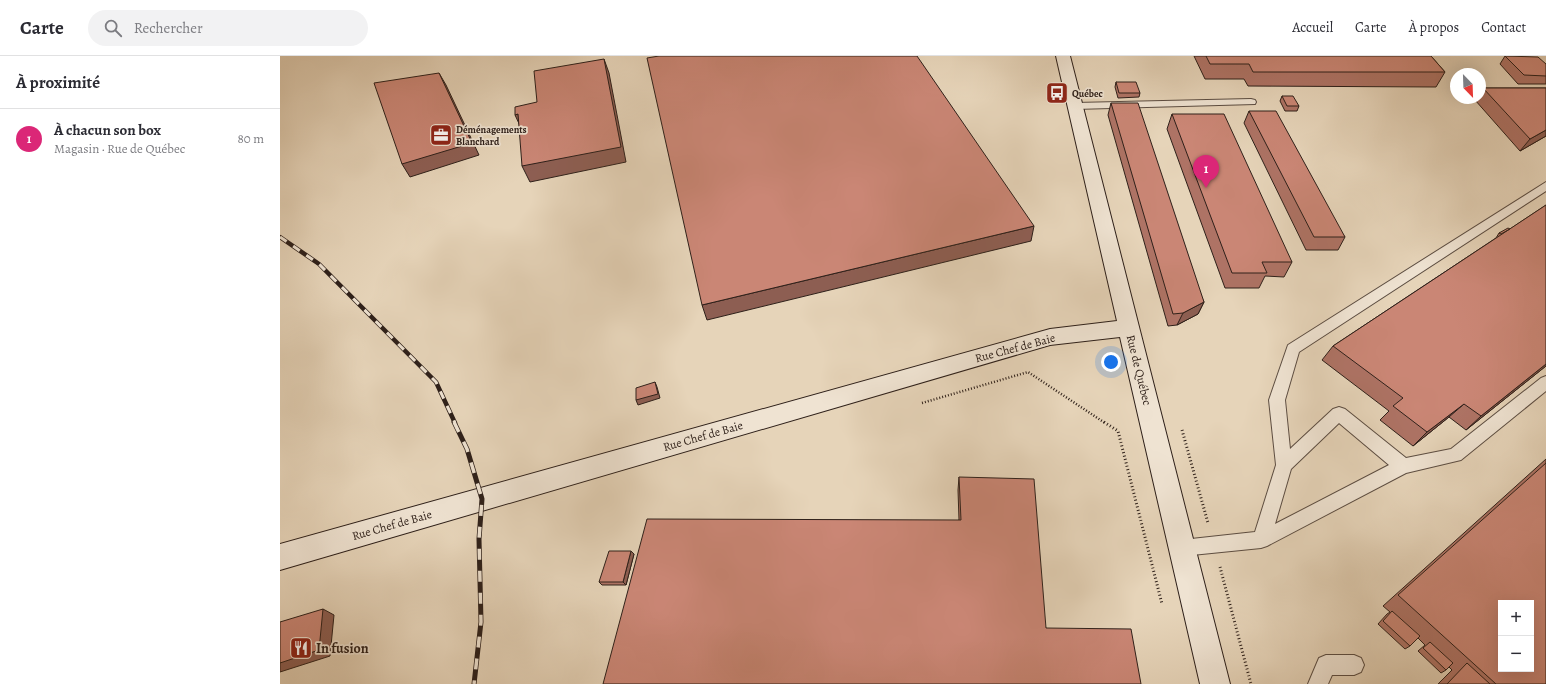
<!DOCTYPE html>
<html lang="fr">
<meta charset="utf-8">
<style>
body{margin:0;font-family:Alegreya,serif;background:#f2f2f3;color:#2b2b33}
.controls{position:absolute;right:12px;bottom:12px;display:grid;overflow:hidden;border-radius:0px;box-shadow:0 4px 16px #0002}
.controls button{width:36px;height:36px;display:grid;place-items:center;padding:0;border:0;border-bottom:1px solid #e1e1e2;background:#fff;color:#2b2b33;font:20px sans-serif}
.compass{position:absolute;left:1170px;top:12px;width:36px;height:36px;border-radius:50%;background:#fff;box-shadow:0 4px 16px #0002;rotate:157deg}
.you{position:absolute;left:831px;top:306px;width:14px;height:14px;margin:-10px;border:3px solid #fff;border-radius:50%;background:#1a73e8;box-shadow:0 0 0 6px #1a73e833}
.badge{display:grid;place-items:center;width:26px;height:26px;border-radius:50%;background:#db2777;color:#fff;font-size:13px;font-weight:700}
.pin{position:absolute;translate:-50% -33px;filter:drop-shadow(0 1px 2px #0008)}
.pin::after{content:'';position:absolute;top:21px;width:14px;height:12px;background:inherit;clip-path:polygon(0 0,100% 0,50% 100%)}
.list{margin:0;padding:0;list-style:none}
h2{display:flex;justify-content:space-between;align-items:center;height:52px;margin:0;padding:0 16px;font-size:17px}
h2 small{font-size:13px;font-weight:400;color:#7c7c81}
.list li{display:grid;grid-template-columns:26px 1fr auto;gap:12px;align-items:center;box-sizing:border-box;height:60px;padding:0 16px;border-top:1px solid #e1e1e2}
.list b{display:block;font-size:15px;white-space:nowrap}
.list p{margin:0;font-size:13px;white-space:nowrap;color:#7c7c81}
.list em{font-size:13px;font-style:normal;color:#7c7c81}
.icon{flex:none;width:22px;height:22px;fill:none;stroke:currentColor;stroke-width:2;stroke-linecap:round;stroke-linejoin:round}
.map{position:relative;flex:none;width:1266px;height:628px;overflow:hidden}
header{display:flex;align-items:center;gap:24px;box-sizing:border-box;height:56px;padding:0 20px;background:#fff;border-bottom:1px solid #e1e1e2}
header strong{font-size:19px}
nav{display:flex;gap:22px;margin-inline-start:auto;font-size:14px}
.search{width:280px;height:36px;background:#f2f2f3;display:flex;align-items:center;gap:10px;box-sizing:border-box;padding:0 14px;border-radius:22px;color:#7c7c81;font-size:15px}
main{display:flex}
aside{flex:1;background:#fff}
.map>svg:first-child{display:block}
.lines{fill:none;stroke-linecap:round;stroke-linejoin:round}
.lane-casing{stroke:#5c4d42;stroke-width:2}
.secondary-casing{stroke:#2e201a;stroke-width:2}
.path-far1{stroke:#2e201a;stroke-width:2.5;stroke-dasharray:1 2;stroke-linecap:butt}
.path{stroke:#2e201a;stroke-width:3;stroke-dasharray:1 2.5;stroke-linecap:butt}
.lane{fill:#efe3d2;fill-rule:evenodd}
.secondary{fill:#efe3d2;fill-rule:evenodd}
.rail-far1-casing{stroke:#2e201a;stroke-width:4.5}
.rail-casing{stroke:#2e201a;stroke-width:5}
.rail-far1{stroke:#efe3d2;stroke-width:3;stroke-dasharray:8;stroke-linecap:butt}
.rail{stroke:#efe3d2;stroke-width:3.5;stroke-dasharray:11;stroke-linecap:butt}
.wall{fill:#ae7365;stroke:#2e201a}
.shaded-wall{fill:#8d5e52;stroke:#2e201a}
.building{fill:#ca8675;stroke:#2e201a;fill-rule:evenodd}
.labels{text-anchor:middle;stroke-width:3.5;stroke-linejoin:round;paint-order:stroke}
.far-poi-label{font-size:10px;font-weight:bold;fill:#2e201a;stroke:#efe3d2;text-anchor:start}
.street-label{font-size:12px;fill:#2e201a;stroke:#efe3d2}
.near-poi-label{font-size:14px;font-weight:bold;fill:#2e201a;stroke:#efe3d2;text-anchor:start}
</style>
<header>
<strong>Carte</strong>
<div class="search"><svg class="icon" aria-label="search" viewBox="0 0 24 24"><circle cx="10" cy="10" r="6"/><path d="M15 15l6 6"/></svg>Rechercher</div>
<nav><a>Accueil</a><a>Carte</a><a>À propos</a><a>Contact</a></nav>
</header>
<main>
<aside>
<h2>À proximité<small></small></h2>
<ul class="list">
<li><span class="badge">1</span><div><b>À chacun son box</b><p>Magasin · Rue de Québec</p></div><em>80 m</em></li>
</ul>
</aside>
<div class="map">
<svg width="1266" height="628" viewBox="0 0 1266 628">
<rect width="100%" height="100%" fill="#e6d4b9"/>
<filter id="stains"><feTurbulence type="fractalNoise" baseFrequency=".005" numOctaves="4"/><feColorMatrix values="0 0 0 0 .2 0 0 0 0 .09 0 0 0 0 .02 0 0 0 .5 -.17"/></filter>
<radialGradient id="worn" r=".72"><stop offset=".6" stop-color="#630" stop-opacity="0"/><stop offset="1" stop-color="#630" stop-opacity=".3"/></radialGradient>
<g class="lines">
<g class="lane-casing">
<path id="lane" d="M971,43L975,44L976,46L975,48L795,53L790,50L795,47Z
M1266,126V135L1019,296L1005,344L1010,393L1053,353L1059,351L1065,353L1126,402L1171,393L1261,322L1266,320V335L1181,404L1126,417L987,490L981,492L902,500L896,498L893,492L896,486L902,484L975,476L996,409L989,344L1008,289ZM1059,367L1109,409L995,468L1011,413Z
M1046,599H1074L1081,602L1084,609L1081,616L1074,619H1052L1048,628H1028L1039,602Z"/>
</g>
<g class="secondary-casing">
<path id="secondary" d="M776,0H790L950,628H920L840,281L770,289L0,514V488L770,273L837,265Z"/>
</g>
<path class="path-far1" d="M642,347L748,316L825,367"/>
<path class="path" d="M824,366L838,375L882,548
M902,374L928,467
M940,511L971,628"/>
<use href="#lane" class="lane"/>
<use href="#secondary" class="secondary"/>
<g class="rail-far1-casing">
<path id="rail-far1" d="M0,181L39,208L156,326L175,367"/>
</g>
<g class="rail-casing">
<path id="rail" d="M174,366L187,393L202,443L199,483L201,566L194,628"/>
</g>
<use href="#rail-far1" class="rail-far1"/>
<use href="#rail" class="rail"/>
</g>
<path class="wall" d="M914,0H1151L1165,16L1156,31L968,30L964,23H925Z
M1225,0L1266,8V28H1238L1220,8Z
M836,26L860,37L859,41L838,42L835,31Z
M1203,32H1266V80L1240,95L1195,44L1196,42H1200V37Z
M1002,40L1019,50L1017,55H1005L1000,45Z
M831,47L924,246L918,258L897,269L888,270L828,59Z
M969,55L1065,181L1058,194H1026L964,67Z
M892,58L1012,206L1004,221L985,220L979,232H945L887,73Z
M1266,149V310L1186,374L1169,361L1133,390L1100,364L1109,355L1042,304L1053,290L1216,182L1219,177L1230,173Z
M1266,403V628H1158L1172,614L1169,611L1166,614L1161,617L1138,595L1145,589L1138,582L1130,590L1125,593L1098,568L1107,558L1110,556L1103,550Z
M679,421L766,572L323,628L679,464L678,434Z
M351,495L354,498L346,529H322L319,526Z"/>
<path class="shaded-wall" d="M324,3L329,17L346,106L250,126L242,110Z
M159,17L166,29L199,99L130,121L122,108Z
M238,58L242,74L235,59Z
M1266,74V80L1240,95L1250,83Z
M754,170L751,185L427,264L422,249Z
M924,246L918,258L897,269L903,257Z
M1266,308V310L1186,374L1201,360Z
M375,326L377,331L380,342L358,349L356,344Z
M1184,348L1169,361L1133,390L1147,376Z
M351,495L354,498L346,529L343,526Z
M43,553L54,559L50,600L0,616V607Z"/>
<path class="building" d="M379,0H637L754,170L422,249L367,2Z
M926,0H1151L1165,16H973L969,8H930Z
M1225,0L1258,1L1266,8V20L1244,19Z
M324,3L341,91L242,110L238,58L235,59V51L257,46L254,15Z
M159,17L192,87L122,108L94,27Z
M836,26H856L860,37H839Z
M1203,32H1266V74L1250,83Z
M1002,40H1013L1019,50H1007Z
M831,47H858L924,246L903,257L893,258Z
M969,55H996L1065,181H1034Z
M892,58H944L1012,206H982L987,217H952Z
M1266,149V308L1201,360L1184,348L1147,376L1113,350L1123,342L1053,290Z
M1228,172L1230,173L1221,178L1219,177Z
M375,326L378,338L356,344V332Z
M1266,407V628H1216L1118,539ZM1221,547H1251V613H1221Z
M679,421L754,423L766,572L851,573L861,628H323L367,463L681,464Z
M329,495H351L343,526H319Z
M43,553L39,594L0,607V566Z
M1112,555L1140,580L1130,590L1103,565Z
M1150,586L1173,607L1166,614L1143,592Z
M1187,607L1210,628H1167Z"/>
<defs>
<g id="bus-square" transform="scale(1.15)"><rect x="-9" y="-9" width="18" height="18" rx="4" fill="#8f2418" stroke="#efe3d2"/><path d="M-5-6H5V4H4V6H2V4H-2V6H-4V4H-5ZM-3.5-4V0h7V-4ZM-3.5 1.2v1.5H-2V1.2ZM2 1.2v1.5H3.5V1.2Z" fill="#fff"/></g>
<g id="office-square" transform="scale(1.15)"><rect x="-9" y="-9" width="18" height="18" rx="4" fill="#8f2418" stroke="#efe3d2"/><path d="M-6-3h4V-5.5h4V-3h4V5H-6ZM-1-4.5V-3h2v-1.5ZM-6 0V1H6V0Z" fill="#fff"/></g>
<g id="restaurant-square" transform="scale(1.15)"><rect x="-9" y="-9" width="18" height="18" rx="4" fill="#8f2418" stroke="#efe3d2"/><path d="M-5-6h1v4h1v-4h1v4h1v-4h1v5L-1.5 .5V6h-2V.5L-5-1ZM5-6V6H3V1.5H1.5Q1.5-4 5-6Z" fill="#fff"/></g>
</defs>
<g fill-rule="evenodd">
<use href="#bus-square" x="777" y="37"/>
<use href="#office-square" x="161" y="79"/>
<use href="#restaurant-square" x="21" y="592"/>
</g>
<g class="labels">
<g class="far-poi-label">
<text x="792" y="41">Québec</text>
<text x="176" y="77">Déménagements<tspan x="176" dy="12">Blanchard</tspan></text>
</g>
<g class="street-label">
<text transform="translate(735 292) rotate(-15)" y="4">Rue Chef de Baie</text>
<text transform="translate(859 314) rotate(76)" y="4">Rue de Québec</text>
<text transform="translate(423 380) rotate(-16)" y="4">Rue Chef de Baie</text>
<text transform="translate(112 469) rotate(-16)" y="4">Rue Chef de Baie</text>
</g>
<g class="near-poi-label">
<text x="36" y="597">In fusion</text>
</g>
</g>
<rect width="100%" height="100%" filter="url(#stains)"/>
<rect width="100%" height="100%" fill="url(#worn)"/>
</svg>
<div class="controls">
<button>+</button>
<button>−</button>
</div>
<svg class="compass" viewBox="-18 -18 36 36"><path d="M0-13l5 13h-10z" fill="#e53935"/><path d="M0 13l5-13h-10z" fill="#7c7c81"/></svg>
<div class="you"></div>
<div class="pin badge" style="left:926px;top:132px">1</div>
</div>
</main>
